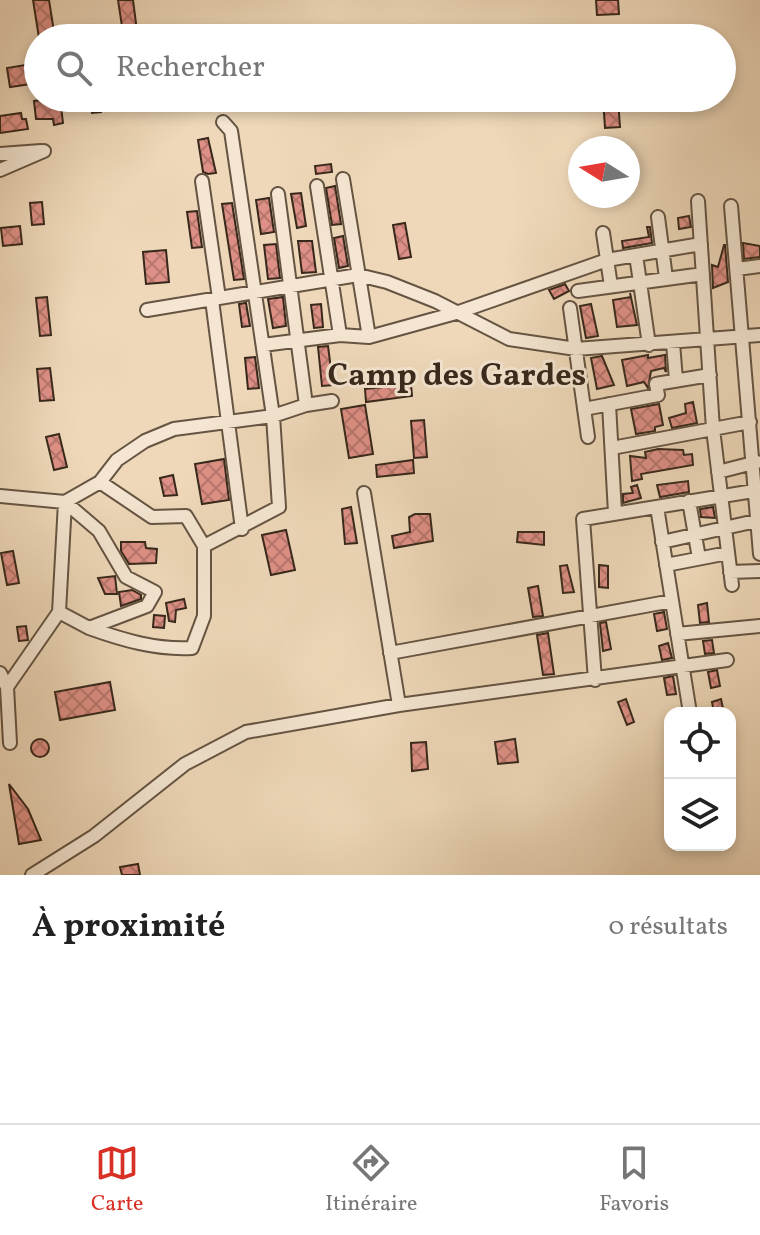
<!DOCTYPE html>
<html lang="fr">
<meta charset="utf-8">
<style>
body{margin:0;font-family:Vollkorn,serif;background:#f6f6f6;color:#222}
.controls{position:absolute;right:24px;bottom:24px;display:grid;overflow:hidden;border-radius:16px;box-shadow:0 4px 12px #0003}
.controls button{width:72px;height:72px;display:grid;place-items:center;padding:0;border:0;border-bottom:2px solid #e0e0e0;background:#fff;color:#222;font:40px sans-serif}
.compass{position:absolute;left:568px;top:136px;width:72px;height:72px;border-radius:50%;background:#fff;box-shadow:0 4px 12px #0003;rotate:281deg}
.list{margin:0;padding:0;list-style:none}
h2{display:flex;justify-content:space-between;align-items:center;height:104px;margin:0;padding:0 32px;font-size:34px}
h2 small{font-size:26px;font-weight:400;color:#767676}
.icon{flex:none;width:44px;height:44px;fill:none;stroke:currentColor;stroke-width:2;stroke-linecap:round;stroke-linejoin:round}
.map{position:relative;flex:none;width:760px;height:875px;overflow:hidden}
.search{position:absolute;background:#fff;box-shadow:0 4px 12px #0003;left:24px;right:24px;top:24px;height:88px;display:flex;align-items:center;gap:20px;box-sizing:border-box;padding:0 28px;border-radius:44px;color:#767676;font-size:30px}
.sheet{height:248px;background:#fff}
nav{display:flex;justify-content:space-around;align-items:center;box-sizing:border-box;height:112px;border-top:2px solid #e0e0e0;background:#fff;font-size:22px;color:#767676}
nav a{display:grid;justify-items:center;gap:4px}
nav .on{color:#d93025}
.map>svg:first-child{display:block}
.building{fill:url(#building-cross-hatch);stroke:#37281b;stroke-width:2}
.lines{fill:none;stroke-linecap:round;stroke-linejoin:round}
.minor-casing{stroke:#655442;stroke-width:16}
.minor{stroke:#f4e6d2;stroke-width:12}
.labels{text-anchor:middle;stroke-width:6;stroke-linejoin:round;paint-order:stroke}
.quarter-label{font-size:32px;font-weight:bold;fill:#37281b;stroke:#f4e6d2}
</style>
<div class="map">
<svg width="760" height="875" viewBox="0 0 760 875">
<defs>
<pattern id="building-cross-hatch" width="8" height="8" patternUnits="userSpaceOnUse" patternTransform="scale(2)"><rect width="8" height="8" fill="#df9086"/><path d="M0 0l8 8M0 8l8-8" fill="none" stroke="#b6766d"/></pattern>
</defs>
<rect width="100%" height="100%" fill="#eed8b9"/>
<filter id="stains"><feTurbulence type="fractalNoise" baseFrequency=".0025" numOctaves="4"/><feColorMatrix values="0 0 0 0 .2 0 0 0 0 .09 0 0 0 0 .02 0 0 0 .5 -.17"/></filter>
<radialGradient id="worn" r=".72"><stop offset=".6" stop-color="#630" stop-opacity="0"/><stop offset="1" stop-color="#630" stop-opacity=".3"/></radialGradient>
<path class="building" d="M33,0H49L55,38H39Z
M118,0H133L137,31L123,33Z
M596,0H618L619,14L597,15Z
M38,63V83L10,87L7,68Z
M60,98L63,123L54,125L53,119H36L34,101Z
M90,98H100L101,112L92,113Z
M163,98H185V105L165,108Z
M603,98H618L620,127L605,128Z
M21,113L22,119H26L28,129L0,133V116Z
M208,138L216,173L208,174L203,172L198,140Z
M331,164L332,172L316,174L315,166Z
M335,186L341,224L332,225L326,188Z
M301,193L306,226L297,228L291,194Z
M269,198L274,232L261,234L256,200Z
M42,202L44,224L32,225L30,203Z
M232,203L244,279L234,280L222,204Z
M197,211L202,247L192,248L187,212Z
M689,216L691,227L679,229L678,218Z
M405,223L411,257L399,259L393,225Z
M20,226L22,244L3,246L1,228Z
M647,227H650L652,243L623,248L622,241L649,237Z
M343,236L348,266L339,268L334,238Z
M298,241H312L316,272L302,273Z
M743,243L760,246V257L744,259Z
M276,244L280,278L268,279L264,245Z
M724,245H725L728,282L713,288L712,265L718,267Z
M166,250L169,282L146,284L143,252Z
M565,284L569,291L554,299L549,290Z
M630,293L637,325L617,327L613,300L631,297Z
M47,297L51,335L40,336L36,298Z
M283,297L286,326L273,328L268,299Z
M246,303L250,326L242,327L239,304Z
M321,304L323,327L314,328L311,305Z
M591,304L598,336L586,338L580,306Z
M328,346L333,385L322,386L318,347Z
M648,355V358L665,355L666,372L664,368L651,371L648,388L644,382L627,386L622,360Z
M602,356L614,385L597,389L591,358Z
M255,357L259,388L248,389L245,358Z
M50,368L54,400L40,401L37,369Z
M411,384L412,396L366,402L365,389Z
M693,402L697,423L672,428L669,418L686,413L685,404Z
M659,404L663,425L655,427V431L636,434L631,409Z
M365,405L373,454L349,458L341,409Z
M424,420L427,457L414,458L411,421Z
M59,434L67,467L54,470L46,437Z
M658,449L683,450L684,455L692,454L693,465L641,474L642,479L632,481L630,456L646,458L645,452Z
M224,459L229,500L202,504L195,464Z
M413,460L414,473L377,477L376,465Z
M173,475L177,495L164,496L160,478Z
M688,481L689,492L660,497L657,485Z
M637,485L641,498L623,503V494L633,493L631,487Z
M351,507L357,543L345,544L342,509Z
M713,507L715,518L701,517L700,509Z
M415,514H430L433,541L394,548L392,536L410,532L409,517Z
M286,530L295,570L271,575L262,535Z
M518,532H544V545L517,542Z
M121,542H145L146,548L157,549L156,563L129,564L121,551Z
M13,551L19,583L7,585L1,553Z
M567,565L574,592L563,593L560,566Z
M599,565L608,566V588L599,587Z
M115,576L117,594H105L98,578Z
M538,586L543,616L533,617L528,588Z
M132,590L141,595V599L121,606L119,592Z
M184,599L186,608L176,610L175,622L169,621L166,603Z
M707,603L709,622L700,623L698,605Z
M664,612L667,629L657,631L654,614Z
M154,615L165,616L164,628L153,627Z
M606,622L611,649L603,651L600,623Z
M26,626L28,640L19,641L17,627Z
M548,633L554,674L543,675L537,635Z
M712,640L714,653L705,654L703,641Z
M668,643L672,658L662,660L659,646Z
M717,670L720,686L711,688L708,672Z
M673,676L676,694L667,695L664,678Z
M110,682L115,710L60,720L55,692Z
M626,699L634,722L627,725L618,702Z
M721,699L724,713H714L712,702Z
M31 748a9 9 0 1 1 18 0a9 9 0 1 1-18 0Z
M515,739L518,762L498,764L495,742Z
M426,742L428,769L412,771L411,743Z
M9,784L28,809L41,840L19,844Z
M138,864L140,875H122L120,867Z"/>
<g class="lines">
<g class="minor-casing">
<path id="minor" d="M0,154L41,151
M0,170L44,151
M202,181L219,298
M317,186L340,335
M278,194L306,405
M698,201L713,429L732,585
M731,206L760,554
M658,217L666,278
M603,233L611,286
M636,255L649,345
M737,269L760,266
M578,291L703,274
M212,300L242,529
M570,308L588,437
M147,310L358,275L387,282L435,301L509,339L576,349L760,335
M369,337L456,313L607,260L701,244
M673,343L676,380
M263,345L340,335L369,337L343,179
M609,404L615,513
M584,409L658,395L656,384L710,375
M612,448L750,422
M718,472L757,462
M100,482L152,517L186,516L204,546L279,507L273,416L231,131L223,122
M364,493L399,705
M0,496L65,502L100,482L117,460L145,441L174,429L273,416L306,405L332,401
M689,501L699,558
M65,502L99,531L126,577L155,592L147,606L89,628L59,612Z
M657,507L690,713
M662,542L760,520
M666,565L728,553
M730,572L760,571
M89,628C123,640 156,650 192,648L204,616V546
M677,634L760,626
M390,653L672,601
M0,673L7,687L10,743
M595,680L583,519L760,490
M7,687L59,612
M32,875L94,836L185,764L246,732L399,705L727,660"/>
</g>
<use href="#minor" class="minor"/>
</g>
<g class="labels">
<g class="quarter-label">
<text x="457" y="385">Camp des Gardes</text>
</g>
</g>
<rect width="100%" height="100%" filter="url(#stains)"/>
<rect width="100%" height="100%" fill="url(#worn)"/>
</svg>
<div class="controls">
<button><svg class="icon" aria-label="locate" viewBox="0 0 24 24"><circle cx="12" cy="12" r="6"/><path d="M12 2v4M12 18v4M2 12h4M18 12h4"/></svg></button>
<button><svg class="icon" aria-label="layers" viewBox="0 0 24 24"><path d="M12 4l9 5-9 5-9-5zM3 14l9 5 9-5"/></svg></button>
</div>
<svg class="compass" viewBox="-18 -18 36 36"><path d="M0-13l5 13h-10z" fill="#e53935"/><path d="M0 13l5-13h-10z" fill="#767676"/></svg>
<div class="search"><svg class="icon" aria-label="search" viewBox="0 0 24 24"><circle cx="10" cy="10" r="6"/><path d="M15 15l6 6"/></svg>Rechercher</div>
</div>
<section class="sheet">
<h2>À proximité<small>0 résultats</small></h2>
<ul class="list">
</ul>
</section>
<nav>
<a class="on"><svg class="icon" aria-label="map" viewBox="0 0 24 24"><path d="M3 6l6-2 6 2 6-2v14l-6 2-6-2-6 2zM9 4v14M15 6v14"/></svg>Carte</a>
<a><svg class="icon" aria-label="directions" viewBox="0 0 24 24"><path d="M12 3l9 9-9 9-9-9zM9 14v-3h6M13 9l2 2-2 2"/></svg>Itinéraire</a>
<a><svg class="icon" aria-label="saved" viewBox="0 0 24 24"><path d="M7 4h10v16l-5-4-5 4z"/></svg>Favoris</a>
</nav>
